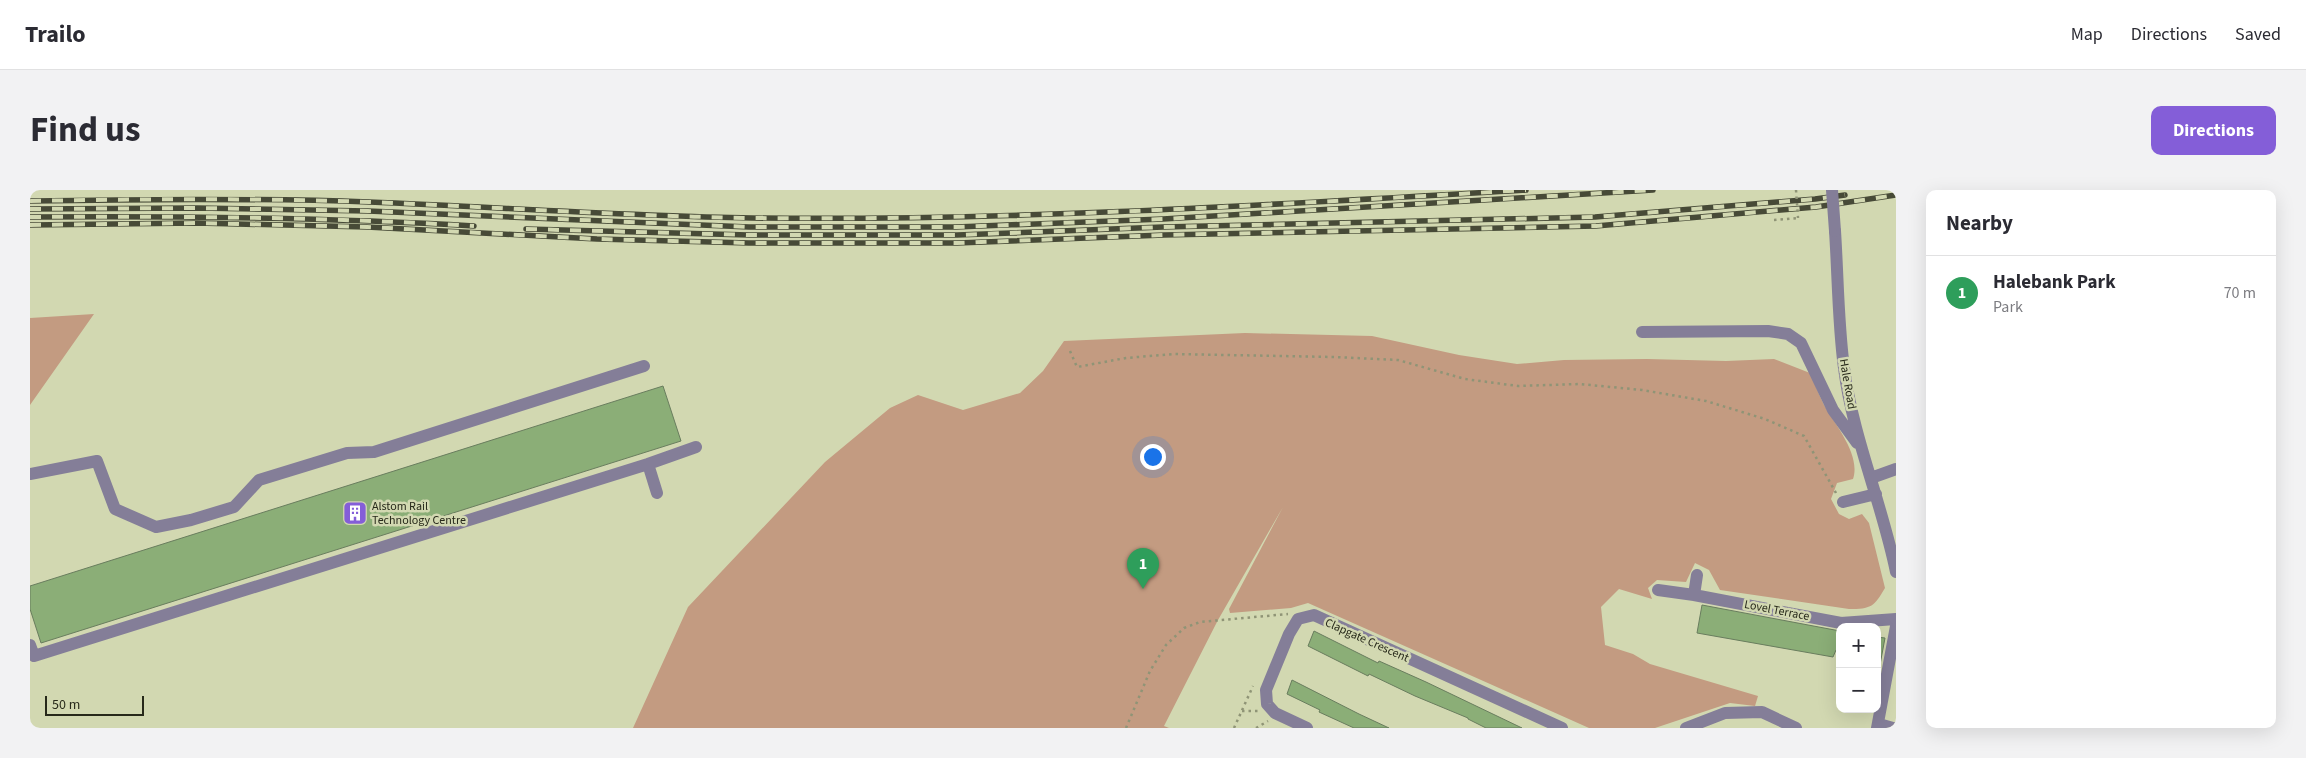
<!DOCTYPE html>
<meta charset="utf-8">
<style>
body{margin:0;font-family:"Source Sans 3",sans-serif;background:#f2f2f3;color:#2b2b33}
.controls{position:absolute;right:15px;bottom:15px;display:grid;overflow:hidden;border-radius:10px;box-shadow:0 5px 20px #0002}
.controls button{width:45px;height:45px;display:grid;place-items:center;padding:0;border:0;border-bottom:1px solid #e1e1e2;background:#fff;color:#2b2b33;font:25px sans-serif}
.scale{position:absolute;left:15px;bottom:12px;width:99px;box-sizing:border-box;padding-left:5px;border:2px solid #27291a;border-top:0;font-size:14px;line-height:18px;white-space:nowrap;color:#27291a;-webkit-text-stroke:4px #d2d8b1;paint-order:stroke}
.you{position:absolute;left:1122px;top:266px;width:18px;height:18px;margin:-12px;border:4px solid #fff;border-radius:50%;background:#1a73e8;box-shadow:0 0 0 8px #1a73e833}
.badge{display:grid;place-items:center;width:32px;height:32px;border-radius:50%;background:#845ed8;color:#fff;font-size:16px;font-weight:700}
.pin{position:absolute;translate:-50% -41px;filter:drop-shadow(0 1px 2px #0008)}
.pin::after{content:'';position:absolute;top:26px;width:18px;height:15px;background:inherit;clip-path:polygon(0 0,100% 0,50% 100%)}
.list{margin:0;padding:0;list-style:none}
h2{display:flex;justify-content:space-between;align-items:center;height:65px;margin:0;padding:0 20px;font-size:21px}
h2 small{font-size:16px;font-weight:400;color:#7c7c81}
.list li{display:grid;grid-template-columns:32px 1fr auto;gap:15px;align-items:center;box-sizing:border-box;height:75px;padding:0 20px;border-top:1px solid #e1e1e2}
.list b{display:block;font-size:19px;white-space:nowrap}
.list p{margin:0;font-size:16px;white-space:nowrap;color:#7c7c81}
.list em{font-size:16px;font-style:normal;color:#7c7c81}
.map{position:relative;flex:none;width:1866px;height:538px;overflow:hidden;border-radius:10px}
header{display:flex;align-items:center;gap:30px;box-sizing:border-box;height:70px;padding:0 25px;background:#fff;border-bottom:1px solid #e1e1e2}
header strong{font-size:24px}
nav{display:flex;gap:28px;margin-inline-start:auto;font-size:18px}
.intro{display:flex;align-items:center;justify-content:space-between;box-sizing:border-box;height:120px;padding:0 30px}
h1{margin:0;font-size:35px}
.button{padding:12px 22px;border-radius:10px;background:#845ed8;color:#fff;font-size:18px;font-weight:700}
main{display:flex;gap:30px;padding:0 30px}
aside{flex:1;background:#fff;border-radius:10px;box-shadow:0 5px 20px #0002}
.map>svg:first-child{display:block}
.green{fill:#c39b81}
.building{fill:#8bae77;stroke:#697d5e}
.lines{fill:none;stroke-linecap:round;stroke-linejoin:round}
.path{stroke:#8f9476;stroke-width:2.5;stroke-dasharray:2.5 4;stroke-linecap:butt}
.minor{stroke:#847e98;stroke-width:12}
.rail-casing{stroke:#474a37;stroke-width:5.5}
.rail{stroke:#d2d8b1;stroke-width:4;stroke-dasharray:11;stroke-linecap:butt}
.path-bridge{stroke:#8f9476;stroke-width:2.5;stroke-dasharray:2.5 4;stroke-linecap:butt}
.minor-bridge{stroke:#847e98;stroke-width:12}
.labels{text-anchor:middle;stroke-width:5;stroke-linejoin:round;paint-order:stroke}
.street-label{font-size:12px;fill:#27291a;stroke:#d2d8b1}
.poi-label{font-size:12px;fill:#27291a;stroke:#d2d8b1;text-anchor:start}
</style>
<header>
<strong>Trailo</strong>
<nav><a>Map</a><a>Directions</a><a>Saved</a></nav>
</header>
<div class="intro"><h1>Find us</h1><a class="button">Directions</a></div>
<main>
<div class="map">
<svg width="1866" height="538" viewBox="0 0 1866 538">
<rect width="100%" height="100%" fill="#d2d8b1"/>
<path class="green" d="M64,124L0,215V128Z
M1215,143L1342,146L1429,165L1487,174L1534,170L1617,169L1696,171L1744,169L1780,183C1785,194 1789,205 1794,215C1806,236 1831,265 1823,289L1807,293L1801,309L1809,324L1819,329L1832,324L1839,333L1855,398C1844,417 1841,419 1819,419L1690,400L1679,380L1665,373L1656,392L1627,390L1618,398L1622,409L1589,399L1571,417L1575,455L1603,464L1620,474L1728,506L1725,516L1700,513L1625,538H1559L1278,413L1261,418L1200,423L1199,419L1253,317L1188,430L1134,536L1139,538H603L658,417L795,272L860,218L888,205L933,220L990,203L1013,181L1034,151Z"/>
<path class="building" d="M633,196L651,251L11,453L0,419V396Z
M1672,415L1810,441V460H1806L1803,467L1667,443Z
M1284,441L1348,473L1349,471L1396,492L1492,538H1456L1438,529V528L1385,506L1339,484L1338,486L1278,456Z
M1847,447L1855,448L1849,480H1847Z
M1262,490L1329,524L1359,538H1324L1289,522L1290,520L1257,504Z"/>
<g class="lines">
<path class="path" d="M1744,30L1768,28
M1040,161L1047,177L1096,168L1144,164L1304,167L1368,170L1435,189L1488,196L1550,194L1612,200L1676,211L1735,229L1774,246L1806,303
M1212,521H1228
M1096,538L1120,481L1136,455L1154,438L1170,432L1258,424
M1204,538L1223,496
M1226,538L1238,531"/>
<path class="minor" d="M1805,41C1808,86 1808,133 1814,178C1823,248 1852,313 1866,382
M1612,142L1738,141L1758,144L1771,153L1803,220L1827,253
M618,274L627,303
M0,284L67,271L85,319L126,337L161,330L204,317L229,290L317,263L344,262L614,176
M1841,288L1866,279
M1813,312L1846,304
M1628,400L1664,405L1811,433L1866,429
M1664,405L1667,385
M0,455L4,466L618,274L666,257
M1849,534L1863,538
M1277,538L1245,523L1237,514L1236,500L1259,444L1268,429L1284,425L1532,538
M1656,538L1695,523L1732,522L1766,538
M1847,538L1866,436"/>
<g class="rail-casing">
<path id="rail" d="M0,11C113,9 226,8 339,12C466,17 594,26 722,28C980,31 1238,15 1496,0
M0,19L167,18L338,21L719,37H926L1133,29L1623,0
M0,27C148,26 296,27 444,36
M0,35L167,33L337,37L567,49L719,53H927L1134,45L1566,36L1786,17L1866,5
M496,39L719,45H927L1133,37L1565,27L1785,9L1815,5"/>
</g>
<use href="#rail" class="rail"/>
<path class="path-bridge" d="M1766,0L1768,28"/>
<path class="minor-bridge" d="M1802,0L1805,41"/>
</g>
<defs>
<g id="building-square" transform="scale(1.25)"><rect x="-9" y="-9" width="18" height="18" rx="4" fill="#845ed8" stroke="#d2d8b1"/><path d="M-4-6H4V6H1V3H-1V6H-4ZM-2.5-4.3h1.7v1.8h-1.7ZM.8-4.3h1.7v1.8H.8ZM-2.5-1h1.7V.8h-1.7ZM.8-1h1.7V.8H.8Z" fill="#fff"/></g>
</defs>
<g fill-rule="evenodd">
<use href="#building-square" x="325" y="323"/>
</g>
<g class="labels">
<g class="street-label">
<text transform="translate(1818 194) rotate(80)" y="4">Hale Road</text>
<text transform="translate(1747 420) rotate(11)" y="4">Lovel Terrace</text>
<text transform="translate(1337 450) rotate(24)" y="4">Clapgate Crescent</text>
</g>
<g class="poi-label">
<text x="342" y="320">Alstom Rail<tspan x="342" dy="14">Technology Centre</tspan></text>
</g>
</g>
</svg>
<div class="controls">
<button>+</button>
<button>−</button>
</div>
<div class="scale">50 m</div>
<div class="you"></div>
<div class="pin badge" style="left:1113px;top:399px;background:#2e9e5b">1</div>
</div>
<aside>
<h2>Nearby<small></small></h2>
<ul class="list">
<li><span class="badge" style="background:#2e9e5b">1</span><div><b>Halebank Park</b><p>Park</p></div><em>70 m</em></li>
</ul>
</aside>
</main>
